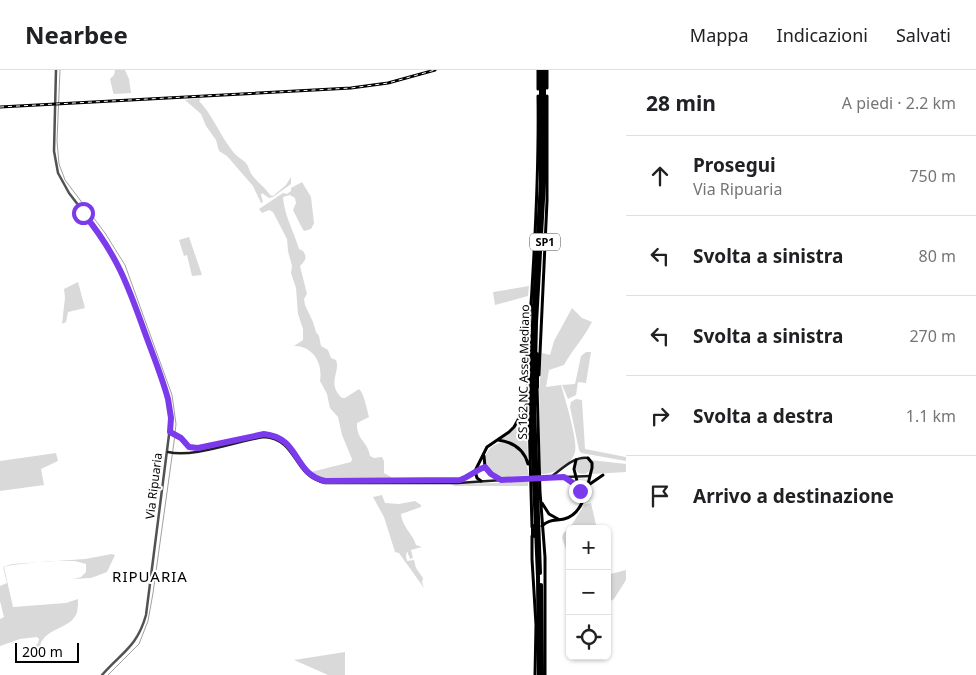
<!DOCTYPE html>
<html lang="it">
<meta charset="utf-8">
<style>
body{margin:0;font-family:"Noto Sans",sans-serif;background:#f2f2f2;color:#202124}
.controls{position:absolute;right:15px;bottom:15px;display:grid;overflow:hidden;border-radius:8px;box-shadow:0 1px 4px #0004}
.controls button{width:45px;height:45px;display:grid;place-items:center;padding:0;border:0;border-bottom:1px solid #e0e0e0;background:#fff;color:#202124;font:25px sans-serif}
.scale{position:absolute;left:15px;bottom:12px;width:64px;box-sizing:border-box;padding-left:5px;border:2px solid #000;border-top:0;font-size:14px;line-height:18px;white-space:nowrap;color:#000;-webkit-text-stroke:4px #fff;paint-order:stroke}
.stop{position:absolute;width:15px;height:15px;margin:-11px;border:4px solid #7c3aed;border-radius:50%;background:#fff}
.stop.end{background:#7c3aed;border-color:#fff;box-shadow:0 1px 5px #0008}
.list{margin:0;padding:0;list-style:none}
h2{display:flex;justify-content:space-between;align-items:center;height:65px;margin:0;padding:0 20px;font-size:21px}
h2 small{font-size:16px;font-weight:400;color:#757577}
.list li{display:grid;grid-template-columns:32px 1fr auto;gap:15px;align-items:center;box-sizing:border-box;height:80px;padding:0 20px;border-top:1px solid #e0e0e0}
.list b{display:block;font-size:19px;white-space:nowrap}
.list p{margin:0;font-size:16px;white-space:nowrap;color:#757577}
.list em{font-size:16px;font-style:normal;color:#757577}
.icon{flex:none;width:28px;height:28px;fill:none;stroke:currentColor;stroke-width:2;stroke-linecap:round;stroke-linejoin:round}
.map{position:relative;flex:none;width:626px;height:605px;overflow:hidden}
header{display:flex;align-items:center;gap:30px;box-sizing:border-box;height:70px;padding:0 25px;background:#fff;border-bottom:1px solid #e0e0e0}
header strong{font-size:24px}
nav{display:flex;gap:28px;margin-inline-start:auto;font-size:18px}
main{display:flex}
aside{flex:1;background:#fff}
.map>svg:first-child{display:block}
.green{fill:#d9d9d9}
.lines{fill:none;stroke-linecap:round;stroke-linejoin:round}
.stream{stroke:#a0a0a0;stroke-width:1}
.tertiary{stroke:#525252;stroke-width:2.5}
.secondary{stroke:#1f1f1f;stroke-width:2.5}
.primary{stroke:#000;stroke-width:3}
.trunk{stroke:#000;stroke-width:4}
.rail-casing{stroke:#000;stroke-width:3}
.rail{stroke:#fff;stroke-width:1;stroke-dasharray:4;stroke-linecap:butt}
.route{stroke:#7c3aed;stroke-width:6}
.labels{text-anchor:middle;stroke-width:4;stroke-linejoin:round;paint-order:stroke}
.shield{fill:#fff;stroke:#4c4c4c;stroke-width:1}
.shield-label{font-size:11px;font-weight:bold;fill:#000}
.street-label{font-size:12px;fill:#000;stroke:#fff}
.quarter-label{font-size:15px;letter-spacing:1px;fill:#000;stroke:#fff}
</style>
<header>
<strong>Nearbee</strong>
<nav><a>Mappa</a><a>Indicazioni</a><a>Salvati</a></nav>
</header>
<main>
<div class="map">
<svg width="626" height="605" viewBox="0 0 626 605">
<rect width="100%" height="100%" fill="#fff"/>
<path class="green" d="M115,0H125L129,9L131,23L114,24L113,22L110,9L114,5Z
M199,28L201,29L199,31C212,44 220,65 231,79C234,84 240,88 245,92C249,96 249,101 252,105C258,113 265,117 270,125L273,126L286,115L291,107V114L273,127L269,128L262,123L261,125L263,132L261,133L253,116L227,86L219,81L216,70L206,56L201,44L185,30Z
M302,112L311,127L314,153L311,159L304,161L302,158L293,140L296,133L295,128L290,125L283,127V128C285,147 294,162 299,179L303,181C308,188 305,191 300,196L307,224L304,229L305,235L313,252L316,262L319,266L321,276L328,280L331,288L336,290C341,302 326,313 342,328H345L359,319C364,323 367,340 369,347L357,353C356,370 368,371 370,386L374,388L382,387L384,391V403L391,407L392,409L325,410L314,405L311,402L351,392L352,389L342,365L338,347L330,338L327,324L320,311C323,293 313,276 294,276L303,270V259L298,244L296,218L291,203L292,196L288,181L287,169L273,142L269,140L262,143L259,139L283,123L287,124L291,121V118Z
M189,167L202,205L192,206L187,185L184,186L179,170Z
M78,212L85,238L68,242L66,252L62,254L65,228L64,219Z
M529,216L528,226L495,235L493,222Z
M572,238L582,248L592,252C584,268 572,280 564,295L549,300L546,317L561,315C565,329 578,370 575,382C571,396 554,404 541,404L539,321L542,283L550,285L554,271Z
M586,282H591L586,313L578,312L576,325L568,329L562,315L575,314L581,286Z
M576,329L582,330L585,379L626,387V391L581,383L579,380L570,337L571,332Z
M526,338L528,388H527L517,375L501,369L516,355Z
M505,372C522,377 526,389 529,405C519,406 506,409 497,406C476,399 484,373 505,372Z
M56,383L58,391L41,399L44,415L0,421V391Z
M575 396a8 8 0 1 1 16 0a8 8 0 1 1-16 0Z
M591,390L626,394V402L592,404Z
M528,412V416H455L450,414Z
M382,425L385,433L399,434L415,431L421,435V437L401,444C402,457 413,464 416,475L422,477L411,480L413,488L410,489L407,481L406,486L407,491L414,490L416,498L423,508L422,512L424,518L399,483L395,482L384,447L373,427Z
M591,433L597,459H570V491L562,468L563,464L573,453L584,435Z
M112,484L115,485L107,502L91,508L73,509L81,507L86,502V494L75,491H50L12,495L4,497L13,537L66,533L78,529C78,533 78,538 77,542C72,560 43,557 40,577L25,580C32,578 38,577 39,569L37,567L20,569L0,576V549L4,547L0,531V516L7,513L3,497L12,494L85,489Z
M626,500V510L614,529L607,533V505Z
M345,582V605H328L294,590Z"/>
<g class="lines">
<path class="stream" d="M60,0L57,71L59,94L65,110L105,163L125,195L172,325L176,354L174,372L153,523L148,551L139,574L108,605"/>
<path class="tertiary" d="M56,0L54,81L58,103L69,123L101,165L121,200L150,275L170,336V357L146,545C137,577 122,582 102,605"/>
<path class="secondary" d="M170,362L181,368L189,377L195,379L263,364C301,368 292,402 325,411L460,410C469,407 476,400 485,397L491,405L500,409
M168,382C194,388 236,371 264,367C299,370 291,405 325,413H458L531,408
M552,406C562,399 574,386 588,388
M539,408L590,406"/>
<path class="primary" d="M538,0V19
M547,18V0
M527,302C525,274 531,246 532,218C536,154 539,90 538,26
M539,305L547,131V26
M528,311L532,457
M537,316L540,422L545,487V605
M498,370C513,372 524,379 528,394
M484,386L485,397
M576,390L574,399L582,431
M564,407L571,411L578,418
M481,411L477,408L475,401L487,377L509,362L514,357L528,332
M587,416L603,405
M542,433L549,444L558,449
M542,456C549,449 556,451 564,449C585,444 587,415 592,398V393L588,388
M532,466V489L536,555L535,605"/>
<path class="trunk" d="M528,311L530,280
M537,317V284
M533,456V466
M540,503L534,337L536,253L544,112V0
M541,515L542,605
M539,605L538,507L531,338L532,271L541,112V0"/>
<g class="rail-casing">
<path id="rail" d="M0,37L351,18L388,13L435,0"/>
</g>
<use href="#rail" class="rail"/>
</g>
<g class="lines">
<path class="route" d="M83,143C116,183 128,215 145,263C153,285 162,307 168,329L171,348L170,362L181,368L189,377L198,378L264,364C301,368 292,403 325,411L460,410C469,407 476,400 485,397L491,404L501,410L564,407L576,415L580,421"/>
</g>
<g class="labels">
<rect class="shield" x="530" y="163.5" width="30" height="17" rx="4"/>
<g class="shield-label">
<text x="545" y="176">SP1</text>
</g>
<g class="street-label">
<text transform="translate(524 302) rotate(-89)" y="4">SS162 NC Asse Mediano</text>
<text transform="translate(154 416) rotate(-83)" y="4">Via Ripuaria</text>
</g>
<g class="quarter-label">
<text x="150" y="512">RIPUARIA</text>
</g>
</g>
</svg>
<div class="controls">
<button>+</button>
<button>−</button>
<button><svg class="icon" aria-label="locate" viewBox="0 0 24 24"><circle cx="12" cy="12" r="6"/><path d="M12 2v4M12 18v4M2 12h4M18 12h4"/></svg></button>
</div>
<div class="scale">200 m</div>
<div class="stop" style="left:83px;top:143px"></div>
<div class="stop end" style="left:580px;top:421px"></div>
</div>
<aside>
<h2>28 min<small>A piedi · 2.2 km</small></h2>
<ul class="list">
<li><svg class="icon" aria-label="ahead" viewBox="0 0 24 24"><path d="M12 20V5M6 11l6-6 6 6"/></svg><div><b>Prosegui</b><p>Via Ripuaria</p></div><em>750 m</em></li>
<li><svg class="icon" aria-label="left" viewBox="0 0 24 24"><path d="M17 20v-9H6M10 6l-5 5 5 5"/></svg><div><b>Svolta a sinistra</b></div><em>80 m</em></li>
<li><svg class="icon" aria-label="left" viewBox="0 0 24 24"><path d="M17 20v-9H6M10 6l-5 5 5 5"/></svg><div><b>Svolta a sinistra</b></div><em>270 m</em></li>
<li><svg class="icon" aria-label="right" viewBox="0 0 24 24"><path d="M7 20v-9h11M14 6l5 5-5 5"/></svg><div><b>Svolta a destra</b></div><em>1.1 km</em></li>
<li><svg class="icon" aria-label="arrive" viewBox="0 0 24 24"><path d="M6 21V4h12l-3 4 3 4H6"/></svg><div><b>Arrivo a destinazione</b></div></li>
</ul>
</aside>
</main>
